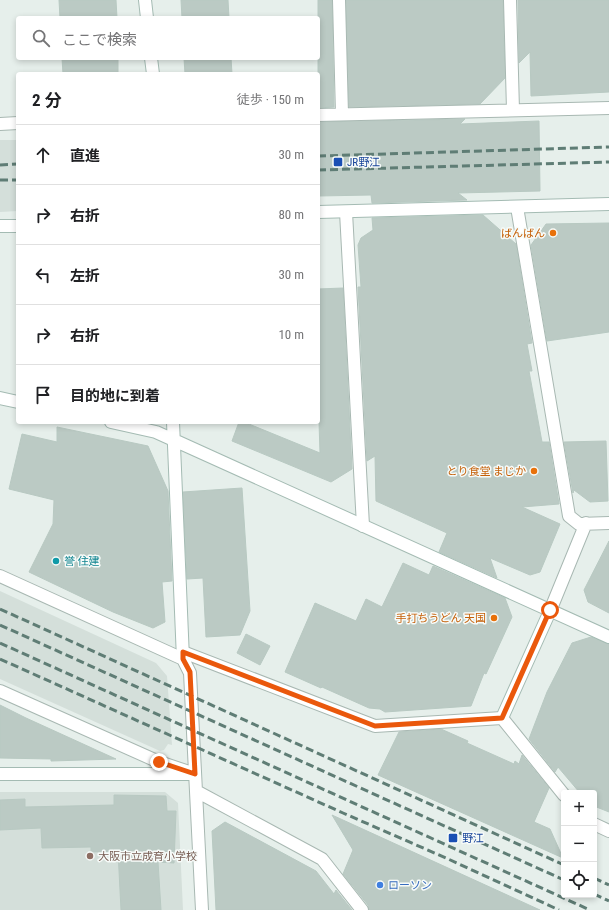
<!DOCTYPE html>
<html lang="ja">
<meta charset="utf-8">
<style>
body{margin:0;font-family:"Roboto Condensed","Noto Sans JP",sans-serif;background:#f6f6f6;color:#202124}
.controls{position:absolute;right:12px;bottom:12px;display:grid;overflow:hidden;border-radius:4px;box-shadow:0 2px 6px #0003}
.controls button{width:36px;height:36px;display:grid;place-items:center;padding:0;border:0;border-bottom:1px solid #e0e0e0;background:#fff;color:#202124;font:20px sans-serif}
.stop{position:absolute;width:12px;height:12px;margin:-9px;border:3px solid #ea580c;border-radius:50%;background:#fff}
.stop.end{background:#ea580c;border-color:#fff;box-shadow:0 1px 4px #0008}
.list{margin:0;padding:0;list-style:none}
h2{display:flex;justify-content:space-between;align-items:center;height:52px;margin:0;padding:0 16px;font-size:17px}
h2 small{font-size:13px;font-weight:400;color:#757577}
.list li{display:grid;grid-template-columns:26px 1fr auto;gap:12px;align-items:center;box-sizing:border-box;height:60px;padding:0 16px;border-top:1px solid #e0e0e0}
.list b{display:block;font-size:15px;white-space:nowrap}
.list em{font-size:13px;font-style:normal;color:#757577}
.icon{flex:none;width:22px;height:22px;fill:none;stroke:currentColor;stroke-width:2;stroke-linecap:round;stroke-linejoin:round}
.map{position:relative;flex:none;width:609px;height:910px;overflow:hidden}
.search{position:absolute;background:#fff;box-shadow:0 2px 6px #0003;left:16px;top:16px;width:304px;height:44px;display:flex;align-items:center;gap:10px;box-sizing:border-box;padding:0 14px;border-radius:4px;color:#757577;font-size:15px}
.panel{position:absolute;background:#fff;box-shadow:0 2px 6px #0003;left:16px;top:72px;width:304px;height:352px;border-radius:4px}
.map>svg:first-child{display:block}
.built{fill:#d4dfda}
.building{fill:#bbcac4;stroke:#b8c9c2}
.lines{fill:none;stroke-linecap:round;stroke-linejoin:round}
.street-casing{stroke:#a8b8b2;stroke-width:14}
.secondary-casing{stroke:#a4bbb3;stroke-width:14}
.street{stroke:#fff;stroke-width:12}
.secondary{stroke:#fff;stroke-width:12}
.rail{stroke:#5f7d75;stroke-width:3;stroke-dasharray:8 4;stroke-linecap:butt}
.route{stroke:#ea580c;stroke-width:5}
.transit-dot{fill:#1a4fb4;stroke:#f7fbf9;stroke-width:1.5}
.food-dot{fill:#e8710a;stroke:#f7fbf9;stroke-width:1.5}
.culture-dot{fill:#0f9aa8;stroke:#f7fbf9;stroke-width:1.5}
.education-dot{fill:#8d6e63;stroke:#f7fbf9;stroke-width:1.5}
.shop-dot{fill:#3f7fe0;stroke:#f7fbf9;stroke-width:1.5}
.labels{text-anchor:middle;stroke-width:3;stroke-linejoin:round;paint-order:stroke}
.transit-label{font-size:11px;fill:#164399;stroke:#f7fbf9;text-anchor:start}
.food-label{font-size:11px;fill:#c56008;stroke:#f7fbf9;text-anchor:end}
.culture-label{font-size:11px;fill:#0d838f;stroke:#f7fbf9;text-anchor:start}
.education-label{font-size:11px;fill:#785e54;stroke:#f7fbf9;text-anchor:start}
.shop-label{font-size:11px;fill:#366cbe;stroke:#f7fbf9;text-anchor:start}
</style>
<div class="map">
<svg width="609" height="910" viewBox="0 0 609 910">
<rect width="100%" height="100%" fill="#e6efeb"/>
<path class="built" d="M0,140H18V211L0,212Z
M0,591L156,663L167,676L172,745L168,744L164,750L160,751L0,679Z
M0,792H165L178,803L183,910H0Z"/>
<path class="building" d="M59,0H116L117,18H60Z
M181,0H228L229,18H182Z
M318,0H332L334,107L318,108Z
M346,0H503L505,78L480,104L349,107Z
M518,0H609V92L531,96L530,52L519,63Z
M62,58H118V74H63Z
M184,58H231L232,74H185Z
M465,119L460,124L539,121L540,191L458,193L467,200L372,203L371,195L318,196V122Z
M483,215L516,244L532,343L527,344L532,371H529L542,442H549L559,504L522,507L560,524L540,572L530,575L490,558L497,578L439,552L447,533L376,501L375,456L367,461L358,287H361L358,245L361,238L373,230L372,218Z
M609,223V332L547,341L531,245L546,224Z
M343,288L352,469L331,482L232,441L239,422H244L320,453L318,390V289Z
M57,427L148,446L168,491L172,581L162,582L165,622L153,628L113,612L29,572L53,524L54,500L9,489L22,434L57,442Z
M606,441L608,501L590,502L574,490L573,493L564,442Z
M242,488L250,611L240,635L206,637L203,578L187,579L183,492Z
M609,541V613L588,602L584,590Z
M403,563L429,575L433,566L505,598L512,617L486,674L484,673L471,706L385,712L380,709L369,708L322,687L321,688L285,672L315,603L356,621L366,599L382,607Z
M246,634L270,646L260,665L237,653Z
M591,637L609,644V812L594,806V793H580L558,767L555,772L529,739L547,692L572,643Z
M0,705L26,718L116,759L51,761V759L0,758Z
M441,729L468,741L467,743L514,764L515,761L519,764L522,755L549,788L534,822L550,829L563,858L378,775L399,732Z
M114,795L166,796L167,811H176L174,863L158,862L161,910H121L118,851L91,852V847L42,848L41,828L0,830V800L25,799V807L114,805Z
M332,815L540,910H369L368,905L343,874L353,850Z
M225,822L316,871L334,894L336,890L352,910H216L212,831Z"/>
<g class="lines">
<g class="street-casing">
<path id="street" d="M339,0L342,114
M510,0L513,110
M318,115L609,108
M0,124L18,123
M517,207L569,516L579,524L609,523
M346,212L363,526
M0,576L183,659L190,673L202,910
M550,611L586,523
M183,652L375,726L502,718L564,795
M0,691L159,762L192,773
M196,791L322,859L362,910
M594,824L609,831"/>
</g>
<g class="secondary-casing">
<path id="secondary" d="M145,0L147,18
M151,58L153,74
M318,212L609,204
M0,226H18
M0,398L18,402
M111,422L156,432L609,637
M173,422L183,659
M502,718L550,611
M0,774H195"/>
</g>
<use href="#street" class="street"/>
<use href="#secondary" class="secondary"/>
<path class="rail" d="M318,156L609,147
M0,165L18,164
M318,170L609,162
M0,180H18
M0,609L564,865
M0,625L564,880
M0,643L590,910
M0,659L343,813L446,858L559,910
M594,878L609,885
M594,894L609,901"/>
</g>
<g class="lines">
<path class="route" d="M159,762L195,774L190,672L183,659V652L375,726L502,718L550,610"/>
</g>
<g class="transit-dot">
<rect x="333" y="157" width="10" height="10" rx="2"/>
<rect x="448" y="833" width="10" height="10" rx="2"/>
</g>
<g class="food-dot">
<circle cx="553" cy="233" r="4"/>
<circle cx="534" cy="471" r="4"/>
<circle cx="494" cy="618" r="4"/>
</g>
<circle class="culture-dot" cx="56" cy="561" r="4"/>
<circle class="education-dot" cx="90" cy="856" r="4"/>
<circle class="shop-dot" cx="380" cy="885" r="4"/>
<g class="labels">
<g class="transit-label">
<text x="347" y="166">JR野江</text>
<text x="462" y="842">野江</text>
</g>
<g class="food-label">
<text x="545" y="237">ばんばん</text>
<text x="526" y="475">とり食堂 まじか</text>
<text x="486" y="622">手打ちうどん 天国</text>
</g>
<g class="culture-label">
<text x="64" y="565">誉 住建</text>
</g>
<g class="education-label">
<text x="98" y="860">大阪市立成育小学校</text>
</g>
<g class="shop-label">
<text x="388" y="889">ローソン</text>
</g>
</g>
</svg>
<div class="controls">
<button>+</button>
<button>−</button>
<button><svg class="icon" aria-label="locate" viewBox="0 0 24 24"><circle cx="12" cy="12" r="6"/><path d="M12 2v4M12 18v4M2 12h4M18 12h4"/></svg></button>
</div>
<div class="stop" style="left:550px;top:610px"></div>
<div class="stop end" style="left:159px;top:762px"></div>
<div class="search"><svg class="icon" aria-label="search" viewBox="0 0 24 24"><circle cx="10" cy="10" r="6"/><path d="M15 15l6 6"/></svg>ここで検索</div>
<section class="panel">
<h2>2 分<small>徒歩 · 150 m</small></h2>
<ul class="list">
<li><svg class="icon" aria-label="ahead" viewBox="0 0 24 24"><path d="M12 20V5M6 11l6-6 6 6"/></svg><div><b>直進</b></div><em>30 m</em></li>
<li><svg class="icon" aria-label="right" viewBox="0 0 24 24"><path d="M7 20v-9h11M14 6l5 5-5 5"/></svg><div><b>右折</b></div><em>80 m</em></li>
<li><svg class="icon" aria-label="left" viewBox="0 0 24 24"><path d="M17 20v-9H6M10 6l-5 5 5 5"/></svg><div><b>左折</b></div><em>30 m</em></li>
<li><svg class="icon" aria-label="right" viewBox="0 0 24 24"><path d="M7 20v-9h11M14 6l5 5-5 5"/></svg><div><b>右折</b></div><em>10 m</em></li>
<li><svg class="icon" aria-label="arrive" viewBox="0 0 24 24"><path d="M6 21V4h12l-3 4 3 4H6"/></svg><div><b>目的地に到着</b></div></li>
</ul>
</section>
</div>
